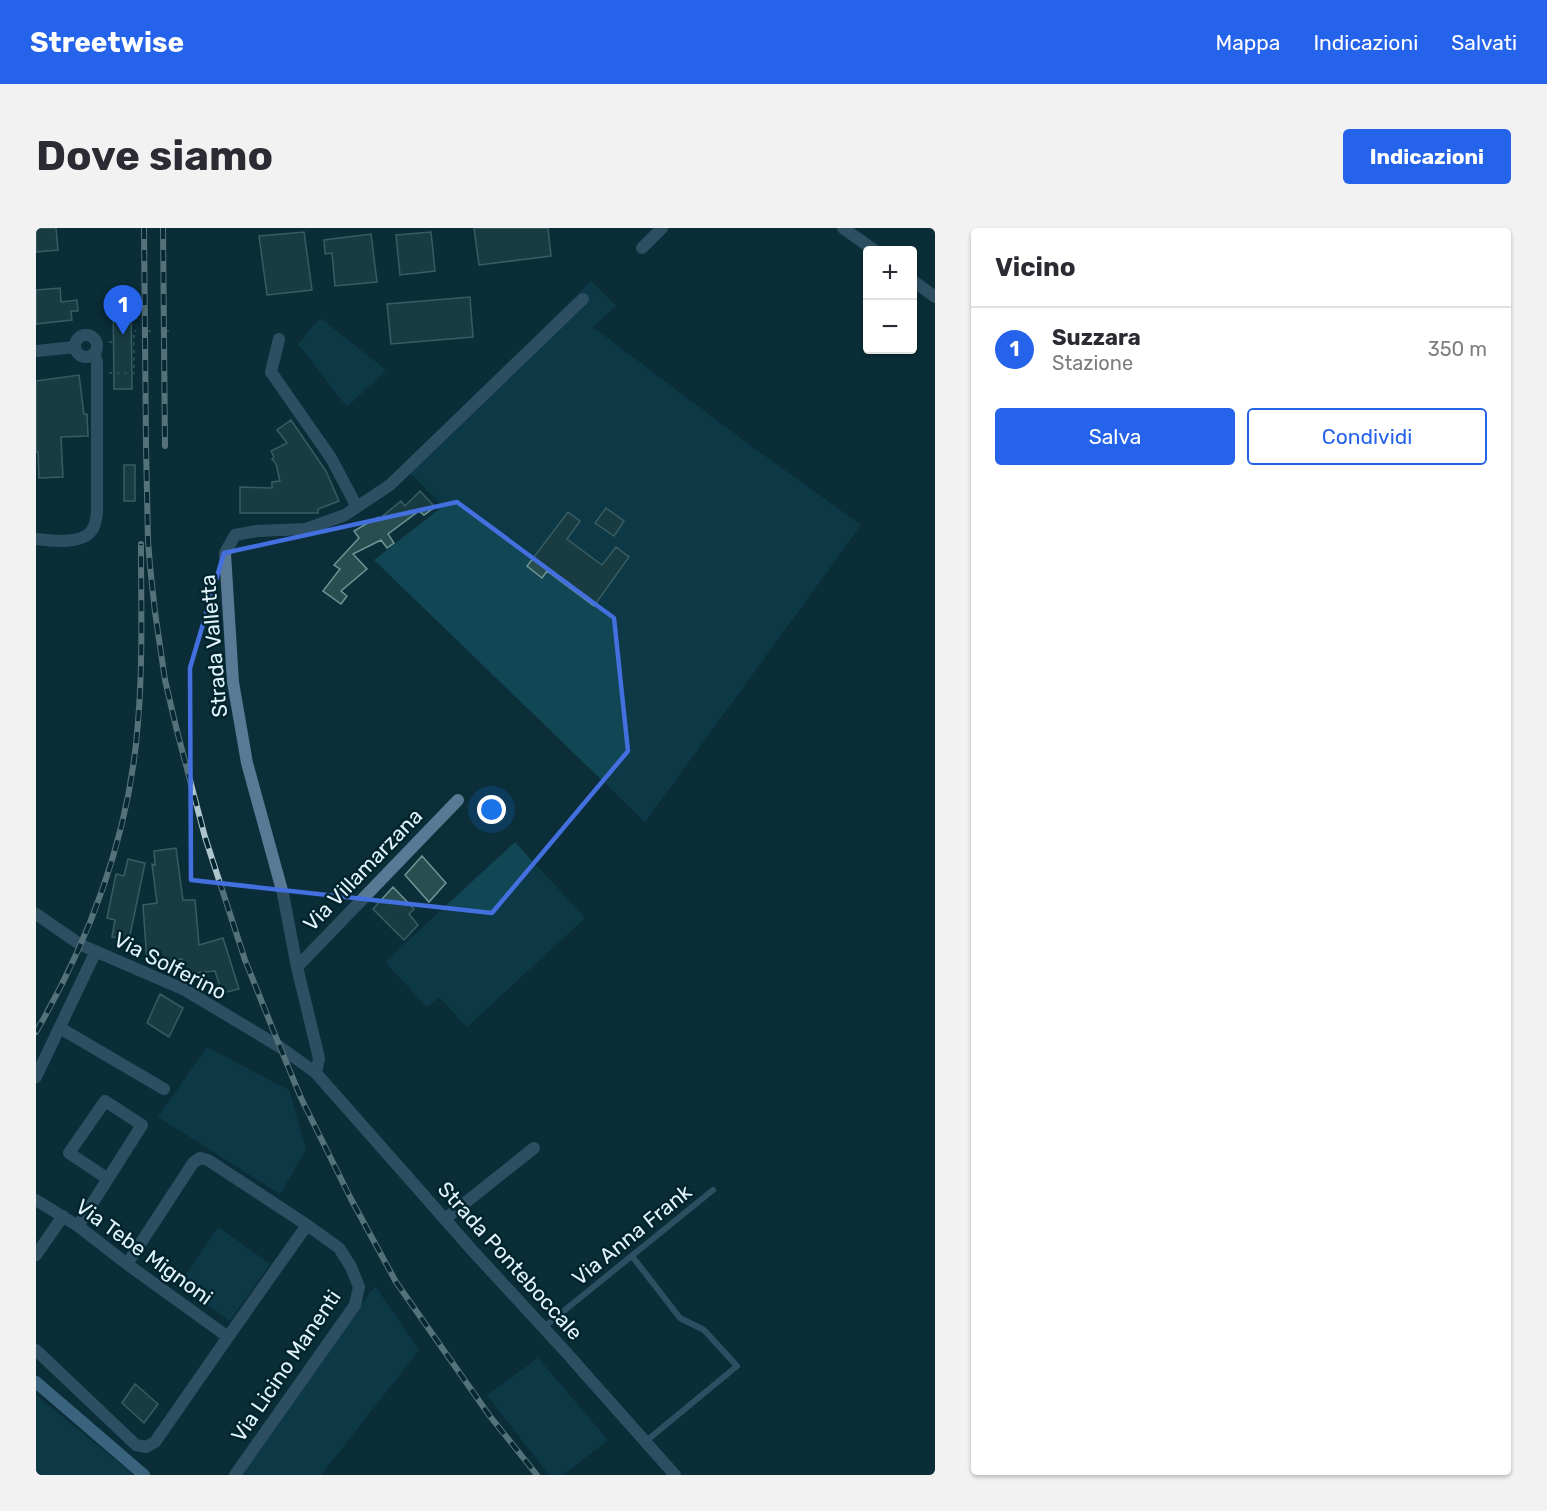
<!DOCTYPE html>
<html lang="it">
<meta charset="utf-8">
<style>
body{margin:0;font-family:Rubik,sans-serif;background:#f2f2f3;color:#2b2b33}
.controls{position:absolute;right:18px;top:18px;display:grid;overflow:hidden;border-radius:6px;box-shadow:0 2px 4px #0004}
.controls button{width:54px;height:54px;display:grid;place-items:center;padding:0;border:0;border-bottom:2px solid #e1e1e2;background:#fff;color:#2b2b33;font:30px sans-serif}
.you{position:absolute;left:456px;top:582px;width:21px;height:21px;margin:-15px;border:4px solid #fff;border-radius:50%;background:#1a73e8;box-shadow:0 0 0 9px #1a73e833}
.badge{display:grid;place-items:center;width:39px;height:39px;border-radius:50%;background:#2563eb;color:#fff;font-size:20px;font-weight:700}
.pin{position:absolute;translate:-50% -50px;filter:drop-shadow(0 2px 3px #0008)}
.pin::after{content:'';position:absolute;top:32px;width:21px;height:18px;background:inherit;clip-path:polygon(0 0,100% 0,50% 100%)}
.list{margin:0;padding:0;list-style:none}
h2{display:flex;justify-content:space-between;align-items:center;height:78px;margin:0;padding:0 24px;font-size:26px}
h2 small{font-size:20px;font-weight:400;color:#7c7c81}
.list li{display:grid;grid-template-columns:39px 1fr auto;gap:18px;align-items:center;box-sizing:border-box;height:84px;padding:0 24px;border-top:2px solid #e1e1e2}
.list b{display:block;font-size:22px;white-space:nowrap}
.list p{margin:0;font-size:20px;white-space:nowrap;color:#7c7c81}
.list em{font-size:20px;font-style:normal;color:#7c7c81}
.actions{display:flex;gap:12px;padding:18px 24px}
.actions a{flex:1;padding:14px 0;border:2px solid #2563eb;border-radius:6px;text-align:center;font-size:21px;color:#2563eb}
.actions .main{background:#2563eb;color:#fff}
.map{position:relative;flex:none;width:899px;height:1247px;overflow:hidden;border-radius:6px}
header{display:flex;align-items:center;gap:36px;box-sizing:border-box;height:84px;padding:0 30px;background:#2563eb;color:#fff}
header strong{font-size:28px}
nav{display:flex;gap:33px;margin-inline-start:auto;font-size:21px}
.intro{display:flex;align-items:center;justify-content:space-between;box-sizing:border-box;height:144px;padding:0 36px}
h1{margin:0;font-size:42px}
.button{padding:15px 27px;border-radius:6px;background:#2563eb;color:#fff;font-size:21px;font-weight:700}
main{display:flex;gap:36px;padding:0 36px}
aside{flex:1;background:#fff;border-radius:6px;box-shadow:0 2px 4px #0004}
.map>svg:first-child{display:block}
.green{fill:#114655}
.building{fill:#294e4f;stroke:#6e9596;stroke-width:1.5}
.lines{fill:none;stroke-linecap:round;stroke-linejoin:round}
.path{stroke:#55727c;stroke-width:2;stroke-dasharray:3 4.5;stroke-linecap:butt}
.lane{stroke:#5a7994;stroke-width:6}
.street{stroke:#5a7994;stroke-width:12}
.secondary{stroke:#74a6d2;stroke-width:12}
.rail-casing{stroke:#afc5cd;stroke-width:6}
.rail{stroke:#01242e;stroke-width:4;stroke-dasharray:11;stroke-linecap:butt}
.marked{fill:none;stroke:#446fdf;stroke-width:4.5;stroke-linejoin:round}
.labels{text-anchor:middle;stroke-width:5;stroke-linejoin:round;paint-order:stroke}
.street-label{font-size:21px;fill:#e2f4fb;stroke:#01242e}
</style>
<header>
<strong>Streetwise</strong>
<nav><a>Mappa</a><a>Indicazioni</a><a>Salvati</a></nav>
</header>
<div class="intro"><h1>Dove siamo</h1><a class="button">Indicazioni</a></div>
<main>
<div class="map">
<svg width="899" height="1247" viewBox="0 0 899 1247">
<rect width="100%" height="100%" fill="#0b2e39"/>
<path class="green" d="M555,53L580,78L557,99L722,223L825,297L609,594L338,332L407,278L366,237Z
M284,90L350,142L311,179L262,116Z
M479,614L549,690L431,799L403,769L391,779L349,734Z
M171,819L253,862L270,922L244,966L122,889Z
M182,999L234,1036L194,1093L143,1057Z
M339,1058L383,1122L285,1247H201Z
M502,1130L572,1212L527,1247H513L451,1167Z
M0,1167L98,1247H0Z"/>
<path class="building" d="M0,0H20L22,22L0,24Z
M438,0H512L515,28L443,37Z
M268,4L276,62L231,67L223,8Z
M395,4L399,43L364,47L360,7Z
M335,6L341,54L299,58L296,25L289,26L288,12Z
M24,60L25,74L41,72L42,83H35L36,92L0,96V62Z
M77,63H95L96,161H78Z
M434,69L437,109L355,116L351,76Z
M43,147L48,186H51L52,208L25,209L27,249L3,250L2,224H0V153Z
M255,192L290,243L303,273L282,281V285H204V259L236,260V254L244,253L240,236L236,231L238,229L235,223L251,215L241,202Z
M88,237H99V273H88Z
M384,263L399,279L388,287L383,283L352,306L358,315L351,320L345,312L317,326L331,341L305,363L311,368L305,376L287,363L304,341L298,337L323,310L318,303L342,289L343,291L365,273L369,278Z
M570,280L588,293L578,308L559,295Z
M532,284L544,293L531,311L566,337L580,319L593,329L558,378L511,343L506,350L491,338Z
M140,620L147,672H159L163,717L187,710L203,761L186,765L179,743L147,746L146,731L111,734L107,677L121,675L116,636L119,637L118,623Z
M386,628L410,655L393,674L369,647Z
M92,631L109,635L93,712L76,709L79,692L71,690L80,646L88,648Z
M357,659L378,681L373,686L382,697L368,712L337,681Z
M124,766L147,780L133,809L111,795Z
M99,1156L122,1176L108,1195L86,1175Z"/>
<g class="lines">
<path class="path" d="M112,103H118
M130,103H135
M73,114H77
M73,145H98V103H100"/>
<path class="lane" d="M596,1028L644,1090L668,1102L701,1138L609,1214
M508,1099L677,962"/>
<path class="street" d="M807,0L838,22
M606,20L626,0
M876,52L899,69
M39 118a11 11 0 1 1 22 0a11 11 0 1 1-22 0Z
M243,111L235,144L295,230L321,279
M0,123L39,119
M0,311C15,313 46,317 56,302C60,297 60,290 61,284V135L59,126
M0,686L45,717L149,762L244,819L280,845L436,1022L528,1122L639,1247
M261,739L422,572
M24,800L128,861
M280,845L283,831L282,826L261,739L247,666L211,535L197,454L189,325L199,307L221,303L270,301L309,287L354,257L547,71
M0,849L60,723
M0,972L42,998L91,1036L192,1109
M409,991L498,920
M42,998L106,897L69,873L33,925L72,951
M0,1027L27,988
M0,1122L100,1217L110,1219L119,1214L192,1109L271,997L172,932L164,930L157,935L91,1036
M199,1247L319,1077L323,1059L315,1039L303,1020L271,997"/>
<path class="secondary" d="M0,1154L108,1247"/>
<g class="rail-casing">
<path id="rail" d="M108,0L110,218L112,312L114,338L119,384L129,452L141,503L169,609L209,732L244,819L265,870L315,971L360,1054L453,1187L501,1247
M127,0L129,218
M0,804C55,709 94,605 102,494C107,435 105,376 105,316"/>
</g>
<use href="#rail" class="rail"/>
</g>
<path d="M0 0H899V1247H0ZM421,274L578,390L592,523L456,685L155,652L154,440L188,325Z" fill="#0b2e39" fill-opacity=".55" fill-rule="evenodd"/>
<path class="marked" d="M421,274L578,390L592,523L456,685L155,652L154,440L188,325Z"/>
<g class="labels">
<g class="street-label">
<text transform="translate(178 418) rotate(-95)" y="7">Strada Valletta</text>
<text transform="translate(327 642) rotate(-46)" y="7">Via Villamarzana</text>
<text transform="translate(134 738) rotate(27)" y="7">Via Solferino</text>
<text transform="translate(596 1007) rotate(-39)" y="7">Via Anna Frank</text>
<text transform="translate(108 1024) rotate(36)" y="7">Via Tebe Mignoni</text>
<text transform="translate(474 1033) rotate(48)" y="7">Strada Ponteboccale</text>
<text transform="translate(250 1138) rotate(-56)" y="7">Via Licino Manenti</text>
</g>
</g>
</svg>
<div class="controls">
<button>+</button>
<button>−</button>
</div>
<div class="you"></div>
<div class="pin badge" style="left:87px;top:107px">1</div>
</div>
<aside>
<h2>Vicino<small></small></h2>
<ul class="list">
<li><span class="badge">1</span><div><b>Suzzara</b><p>Stazione</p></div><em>350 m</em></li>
</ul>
<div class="actions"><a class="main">Salva</a><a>Condividi</a></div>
</aside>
</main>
